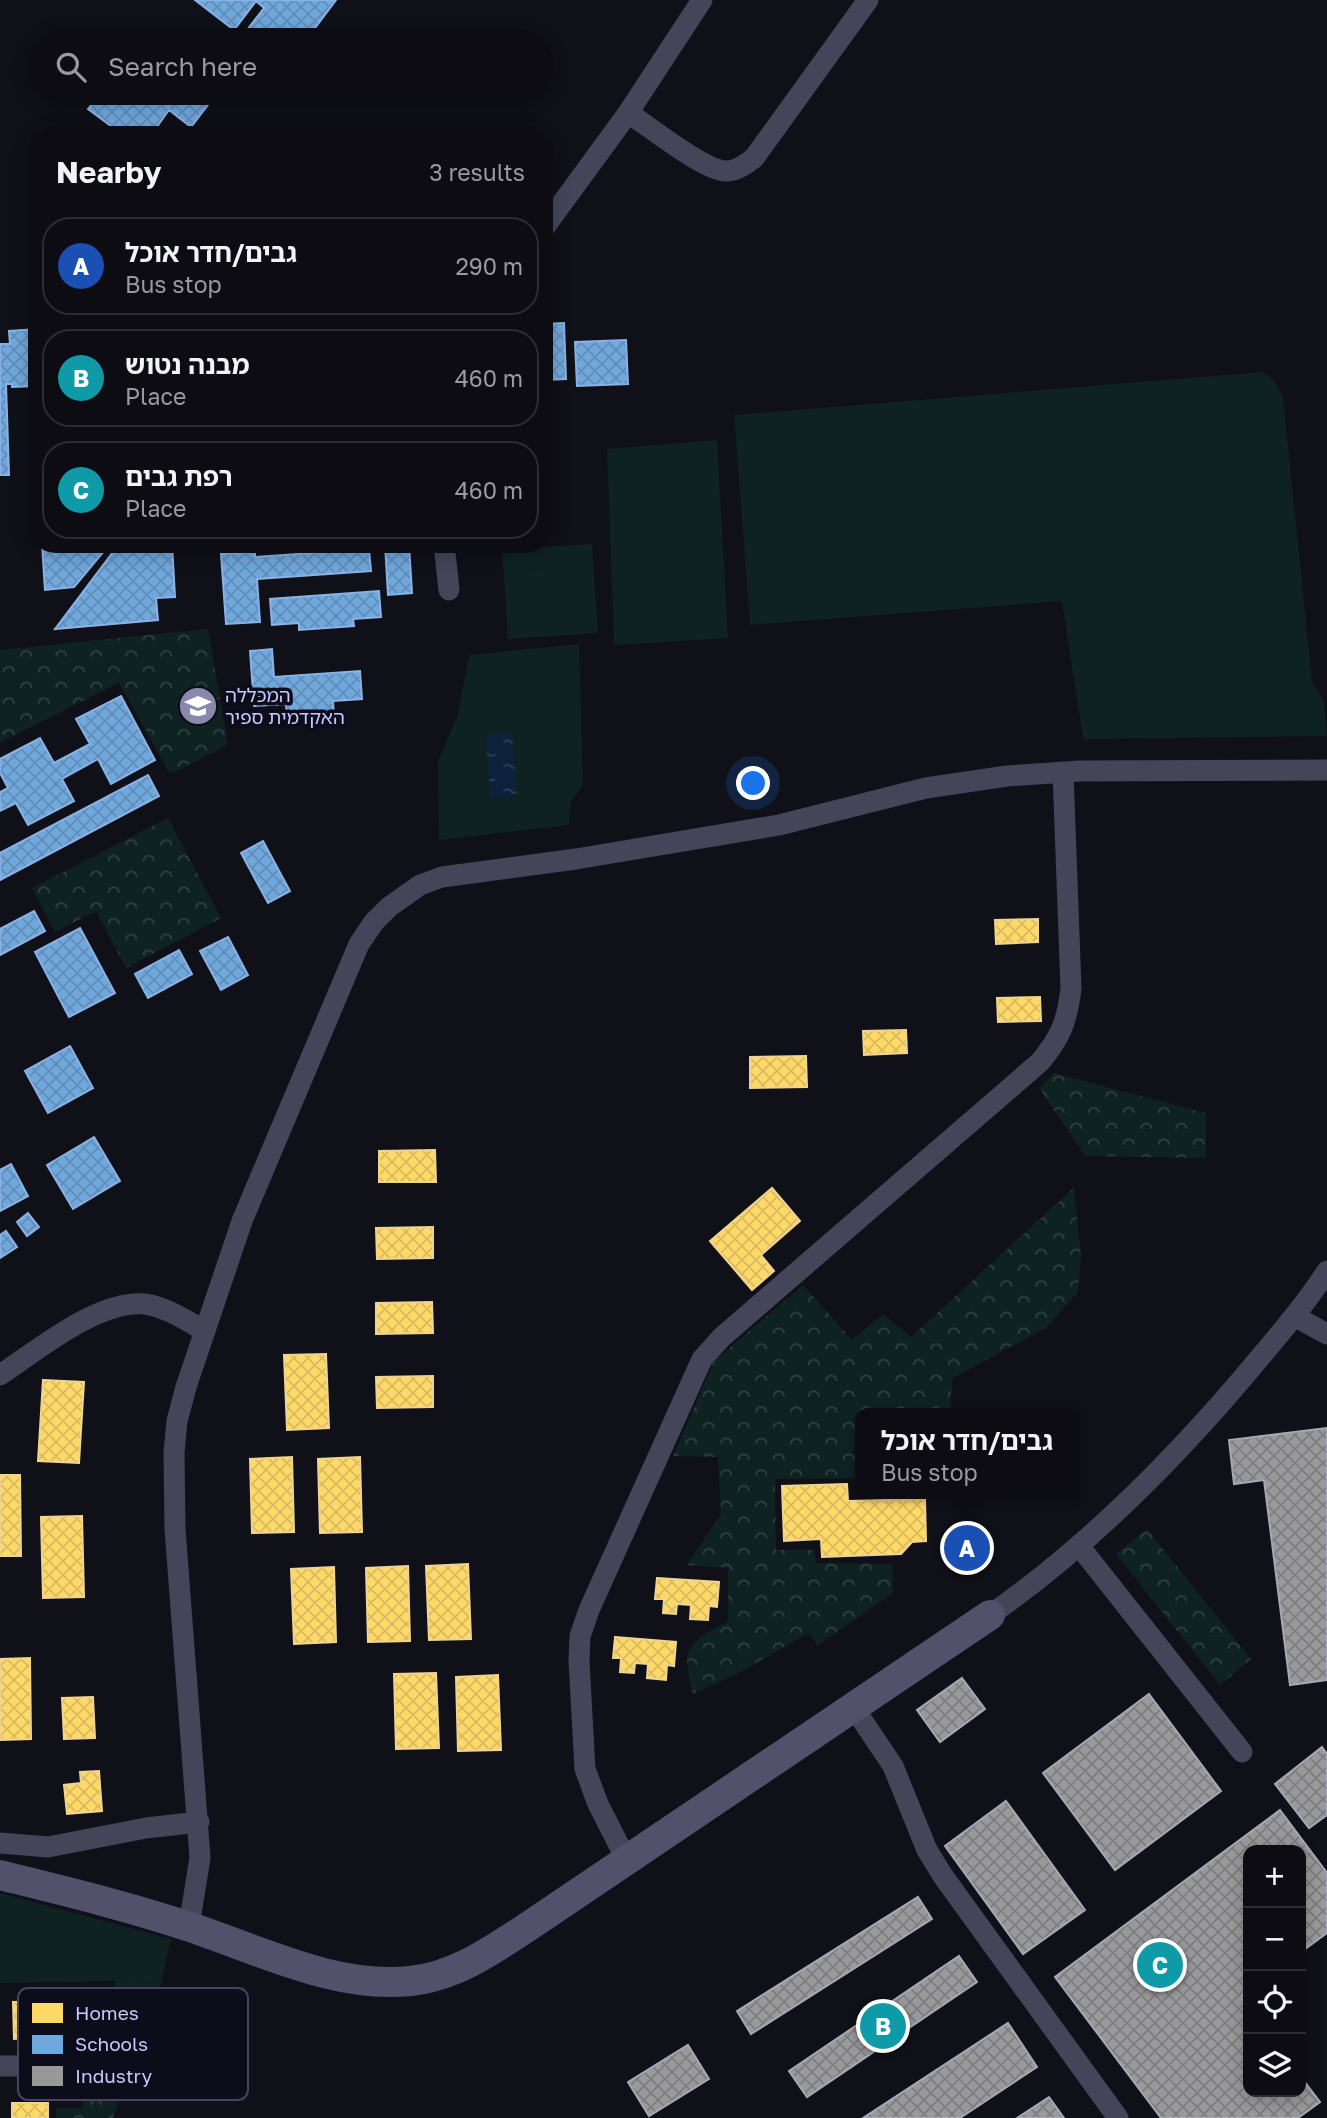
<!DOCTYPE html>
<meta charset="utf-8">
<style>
body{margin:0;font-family:"Golos Text","Noto Sans Hebrew",sans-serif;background:#1a1a20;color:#f1f3f6}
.controls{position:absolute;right:21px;bottom:21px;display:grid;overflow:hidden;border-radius:14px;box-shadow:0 4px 18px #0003}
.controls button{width:63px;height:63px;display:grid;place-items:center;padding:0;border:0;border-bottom:2px solid #2c2c32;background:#0c0c12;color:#f1f3f6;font:35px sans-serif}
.you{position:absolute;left:754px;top:784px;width:24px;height:24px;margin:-18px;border:5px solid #fff;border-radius:50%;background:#1a73e8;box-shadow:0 0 0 10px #1a73e833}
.badge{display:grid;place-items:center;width:46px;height:46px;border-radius:50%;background:#8988ad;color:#fff;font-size:23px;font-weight:700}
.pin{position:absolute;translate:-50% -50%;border:4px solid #fff;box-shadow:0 2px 7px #0006}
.popup{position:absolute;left:855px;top:1408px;width:224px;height:91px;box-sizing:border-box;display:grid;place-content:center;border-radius:14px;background:#0c0c12;filter:drop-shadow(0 2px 5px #0005);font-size:23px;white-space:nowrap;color:#9a9b9f}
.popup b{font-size:26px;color:#f1f3f6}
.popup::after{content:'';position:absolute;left:50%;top:100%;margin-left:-14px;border:14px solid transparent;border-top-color:#0c0c12}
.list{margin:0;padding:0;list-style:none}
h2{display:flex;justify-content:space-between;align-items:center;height:91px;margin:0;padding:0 28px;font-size:30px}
h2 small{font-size:23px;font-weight:400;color:#9a9b9f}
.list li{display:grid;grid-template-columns:46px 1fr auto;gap:21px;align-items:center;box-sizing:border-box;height:98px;margin:0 14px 14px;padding:0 14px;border:2px solid #2c2c32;border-radius:28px}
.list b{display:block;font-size:26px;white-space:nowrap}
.list p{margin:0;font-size:23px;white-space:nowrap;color:#9a9b9f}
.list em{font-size:23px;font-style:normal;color:#9a9b9f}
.icon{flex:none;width:38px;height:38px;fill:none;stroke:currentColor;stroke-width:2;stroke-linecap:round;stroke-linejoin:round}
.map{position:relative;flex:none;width:1327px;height:2118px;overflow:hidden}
.search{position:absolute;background:#0c0c12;box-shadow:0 4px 18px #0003;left:28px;top:28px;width:525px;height:77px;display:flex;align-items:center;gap:18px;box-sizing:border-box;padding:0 24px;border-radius:38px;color:#9a9b9f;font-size:26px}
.panel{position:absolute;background:#0c0c12;box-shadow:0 4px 18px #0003;left:28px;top:126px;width:525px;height:427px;border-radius:28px}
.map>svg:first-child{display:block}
.grass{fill:#0f2222}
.forest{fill:url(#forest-crowns)}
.water{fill:url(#water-ripples)}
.homes{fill:url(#homes-cross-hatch);stroke:#efd493;stroke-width:2}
.schools{fill:url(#schools-cross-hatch);stroke:#8ab2e6;stroke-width:2}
.industry{fill:url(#industry-cross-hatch);stroke:#a8a7b7;stroke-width:2}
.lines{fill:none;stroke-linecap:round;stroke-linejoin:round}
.street{stroke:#444559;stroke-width:21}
.secondary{stroke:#51516c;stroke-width:30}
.labels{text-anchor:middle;stroke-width:7;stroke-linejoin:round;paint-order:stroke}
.poi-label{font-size:19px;fill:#cac8fd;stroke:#0d0c1b;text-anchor:start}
.key{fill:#0d0c1b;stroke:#46445f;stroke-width:2}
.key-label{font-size:19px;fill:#cac8fd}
</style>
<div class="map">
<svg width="1327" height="2118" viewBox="0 0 1327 2118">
<defs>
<pattern id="forest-crowns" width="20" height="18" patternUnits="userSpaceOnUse" patternTransform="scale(1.75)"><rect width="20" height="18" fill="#0f2222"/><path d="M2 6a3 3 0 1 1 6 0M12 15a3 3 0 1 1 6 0" fill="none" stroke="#314143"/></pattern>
<pattern id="water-ripples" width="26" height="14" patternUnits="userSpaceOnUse" patternTransform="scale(1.75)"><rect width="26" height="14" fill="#0d213b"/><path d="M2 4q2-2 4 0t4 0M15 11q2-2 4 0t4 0" fill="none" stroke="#2f4058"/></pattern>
<pattern id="homes-cross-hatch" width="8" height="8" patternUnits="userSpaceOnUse" patternTransform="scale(1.75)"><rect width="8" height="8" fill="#ffd966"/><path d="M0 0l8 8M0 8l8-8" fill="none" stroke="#d8ba61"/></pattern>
<pattern id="schools-cross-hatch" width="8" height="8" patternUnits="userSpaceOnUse" patternTransform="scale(1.75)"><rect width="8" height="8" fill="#6fa8dc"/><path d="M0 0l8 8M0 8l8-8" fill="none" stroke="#628db8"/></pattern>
<pattern id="industry-cross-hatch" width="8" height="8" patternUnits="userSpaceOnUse" patternTransform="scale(1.75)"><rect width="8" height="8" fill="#999"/><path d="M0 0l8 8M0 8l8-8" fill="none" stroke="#7d7d82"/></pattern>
</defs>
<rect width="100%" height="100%" fill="#101018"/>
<path class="grass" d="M1263,372L1274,381L1283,397L1312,681L1324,701L1327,736L1083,739L1062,601L750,625L734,415Z
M717,440L728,638L614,645L607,449Z
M592,544L598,633L508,639L502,550Z
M579,644L583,785L570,803L569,825L439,840L438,761L458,714L469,655Z
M0,1893L171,1939L161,1983L115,1981L0,1983Z"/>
<path class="forest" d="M208,629L228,745L170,774L119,683L0,743V650Z
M168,818L221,918L126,968L96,911L55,932L32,888Z
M1054,1073L1206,1113V1158L1085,1156L1039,1088Z
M1074,1188L1081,1257L1078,1292L1046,1328L952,1378L950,1413H860V1478L775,1479L776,1550H814L816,1563L892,1564L893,1593L818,1645L809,1633L744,1670L693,1694C680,1645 687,1645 728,1621V1568L687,1565L721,1514L718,1457L673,1456L714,1361L803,1285L852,1340L883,1314L911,1337Z
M1147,1529L1251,1659L1220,1685L1116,1554Z
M115,1981L161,1983L113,2118H56V2108H82L84,2092L89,2087L110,2085Z"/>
<path class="water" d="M512,732L517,796L491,798L485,734Z"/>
<path class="homes" d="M1038,919V942L996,944L995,920Z
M1040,997L1041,1021L998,1022L997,998Z
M906,1030L907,1053L864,1055L863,1031Z
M806,1056L807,1087L750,1088V1057Z
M435,1150L436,1182H379V1151Z
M772,1188L800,1221L761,1255L774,1271L752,1290L710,1241Z
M433,1227V1258L377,1259L376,1228Z
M432,1302L433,1333L376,1334V1303Z
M326,1354L329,1428L287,1430L284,1355Z
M433,1376V1407L377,1408L376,1377Z
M43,1380L84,1382L79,1463L38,1461Z
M292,1457L294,1532L252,1533L250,1459Z
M360,1457L362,1532L320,1533L318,1459Z
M0,1475H20L21,1556H0Z
M847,1484L848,1501L925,1499L926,1541L912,1542L901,1554L822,1557L821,1539L784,1541L782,1486Z
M82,1516L84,1597L43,1598L41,1517Z
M468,1564L471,1639L429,1640L426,1566Z
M408,1566L410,1641L368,1642L366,1568Z
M334,1567L336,1642L294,1644L291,1569Z
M657,1578L719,1582L717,1607L709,1606L708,1620L690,1619L691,1605L677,1604L676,1614L663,1613L664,1599H655Z
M615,1637L676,1642L674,1666L667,1665L666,1680L647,1678L648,1664L635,1663L634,1673L620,1672L621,1658H613Z
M30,1658L31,1739L0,1740V1659Z
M436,1673L439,1748L396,1749L394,1674Z
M498,1675L501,1750L458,1751L456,1677Z
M93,1697L95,1738L64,1739L62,1698Z
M99,1771L102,1811L67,1814L64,1785L81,1783L80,1772Z
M65,1995H85V2012H103V2036H65Z
M48,2001L49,2037L14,2039L13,2002Z
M12,2103H48V2118H12Z"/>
<path class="schools" d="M195,0H336L306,40H242L240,39L264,8L256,1L234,30Z
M101,93H217L191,127L169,110L151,135H123L88,109Z
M564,323L566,379L544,380V324Z
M37,329V386L12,387V384H6L9,475H0V344H10L9,331Z
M626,340L628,384L577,386L575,342Z
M42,544H110L74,587L45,590Z
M119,544H172L175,597L156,598L158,620L55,629Z
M385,544H409L412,593L388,595Z
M369,549L371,571L257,579L260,622L226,624L221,554L255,552V557Z
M379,591L381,617L353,619L354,626L299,630V623L272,625L270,599Z
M272,649L274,677L360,671L362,699L333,701L334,715L287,718L286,704L254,706L250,651Z
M121,696L155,760L111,784L98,759L62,779L74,801L28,825L16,803L0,811V792L8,788L0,773V759L40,738L54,763L90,744L76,719Z
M148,775L159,796L0,880V853Z
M263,841L290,891L268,903L241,853Z
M34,911L45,931L0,955V929Z
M80,928L115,993L69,1017L35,952Z
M228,937L248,975L221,990L200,951Z
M179,950L192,974L148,998L135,974Z
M70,1046L93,1088L48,1113L25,1071Z
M94,1137L120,1181L73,1209L47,1165Z
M11,1164L28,1196L0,1211V1170Z
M28,1213L39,1227L27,1236L17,1222Z
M6,1231L17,1247L0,1258V1235Z"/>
<path class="industry" d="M1327,1428V1680L1290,1685L1264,1480L1234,1484L1229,1440Z
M962,1678L985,1709L940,1742L917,1710Z
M1149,1694L1221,1791L1115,1870L1043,1773Z
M1322,1747L1327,1754V1815L1309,1828L1275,1784Z
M1006,1801L1085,1910L1023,1954L945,1846Z
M1280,1810L1327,1873V1933L1301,1952V1850H1248V1991L1241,1997L1248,2007V2092H1301V2077L1320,2102L1298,2118H1161L1055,1977Z
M918,1897L932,1919L751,2034L737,2011Z
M959,1956L977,1982L807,2097L789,2071Z
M1008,2023L1037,2067L960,2118H863Z
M688,2045L709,2079L649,2116L628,2082Z
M1049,2097L1064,2118H1017Z"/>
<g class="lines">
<path class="street" d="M628,113C649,126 704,171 726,171C737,171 746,164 754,158L868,0
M544,228L628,113L702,0
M444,544L449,590
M1294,1316L1327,1334
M0,1375C38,1350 99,1299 145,1304C166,1307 187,1321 205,1331
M1080,1547L1242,1752
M990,1615C1089,1546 1174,1460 1252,1367C1278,1336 1305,1305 1327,1271
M854,1708L893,1766L927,1850L943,1876L1118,2118
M0,1843L48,1847L146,1828L199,1822
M627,1861L598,1804L585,1769L579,1661L580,1636L589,1610L702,1359L722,1337L1040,1062C1061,1037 1067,1021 1071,989L1063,772
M189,1926L200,1858L175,1529L174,1453L177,1421L186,1387L242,1221L359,944L374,922L389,907L420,885L442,877L576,859L779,825L926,788L1007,776L1080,771L1327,770
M0,2066H107"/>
<path class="secondary" d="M0,1875C64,1891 127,1906 190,1927C259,1950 336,1989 410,1981C454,1977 493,1950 529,1926L990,1615"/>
</g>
<defs>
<g id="university-disc" transform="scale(2.0125)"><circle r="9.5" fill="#8988ad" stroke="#0d0c1b"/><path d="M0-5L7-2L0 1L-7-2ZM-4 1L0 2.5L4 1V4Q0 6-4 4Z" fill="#fff"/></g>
</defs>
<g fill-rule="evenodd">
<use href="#university-disc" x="198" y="706"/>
</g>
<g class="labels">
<g class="poi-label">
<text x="225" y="702">המכללה<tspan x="225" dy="22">האקדמית ספיר</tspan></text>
</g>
</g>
<rect x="18" y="1988" width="230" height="112" rx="10" class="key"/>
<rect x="32" y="2003" width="31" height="20" fill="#ffd966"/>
<rect x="32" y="2035" width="31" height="19" fill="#6fa8dc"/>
<rect x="32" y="2066" width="31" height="20" fill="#999"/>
<g class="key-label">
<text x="75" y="2020">Homes</text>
<text x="75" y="2051">Schools</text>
<text x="75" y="2083">Industry</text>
</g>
</svg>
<div class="controls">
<button>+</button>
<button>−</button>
<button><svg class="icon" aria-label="locate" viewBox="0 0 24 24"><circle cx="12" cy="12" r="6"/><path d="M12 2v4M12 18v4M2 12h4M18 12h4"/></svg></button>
<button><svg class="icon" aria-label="layers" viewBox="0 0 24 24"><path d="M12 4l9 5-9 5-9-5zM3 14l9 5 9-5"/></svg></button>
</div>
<div class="you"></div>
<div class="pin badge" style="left:967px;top:1548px;background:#1a4fb4">A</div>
<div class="popup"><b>גבים/חדר אוכל</b>Bus stop</div>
<div class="pin badge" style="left:883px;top:2026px;background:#0f9aa8">B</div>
<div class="pin badge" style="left:1160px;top:1965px;background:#0f9aa8">C</div>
<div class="search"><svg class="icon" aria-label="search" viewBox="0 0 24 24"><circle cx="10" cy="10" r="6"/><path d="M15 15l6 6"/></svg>Search here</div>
<section class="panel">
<h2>Nearby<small>3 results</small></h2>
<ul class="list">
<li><span class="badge" style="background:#1a4fb4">A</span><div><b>גבים/חדר אוכל</b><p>Bus stop</p></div><em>290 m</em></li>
<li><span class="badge" style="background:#0f9aa8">B</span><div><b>מבנה נטוש</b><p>Place</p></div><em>460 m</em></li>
<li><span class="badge" style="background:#0f9aa8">C</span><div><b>רפת גבים</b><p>Place</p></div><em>460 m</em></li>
</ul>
</section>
</div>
